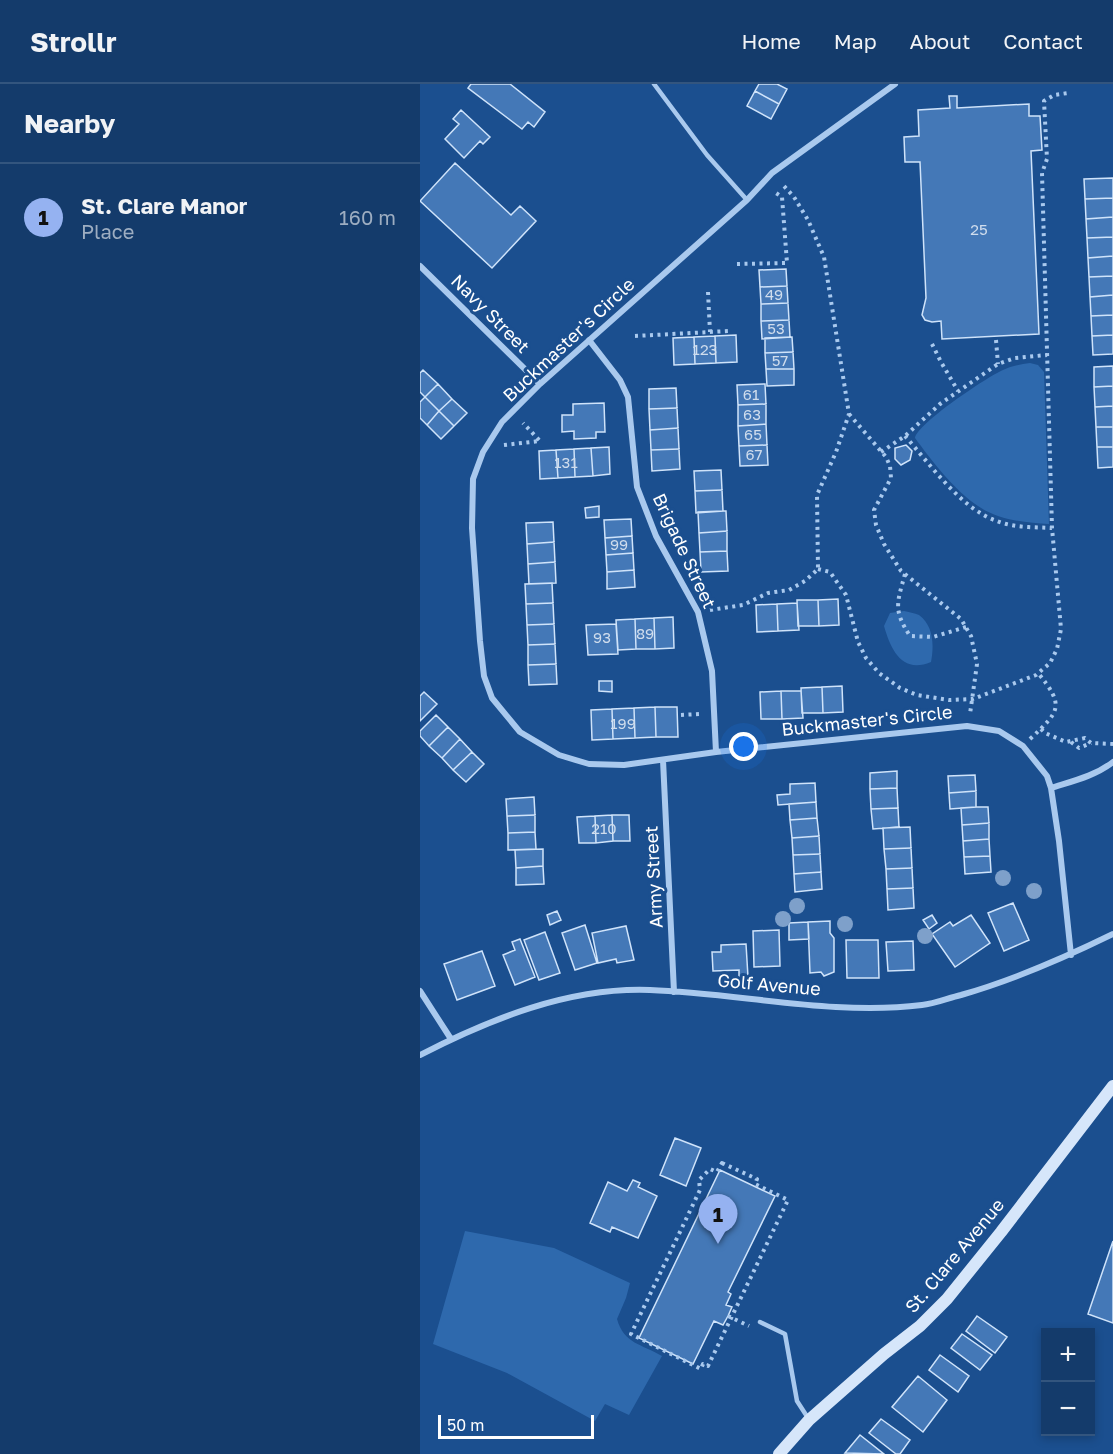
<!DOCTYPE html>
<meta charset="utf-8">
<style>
body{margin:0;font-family:"Golos Text",sans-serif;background:#214673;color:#f1f3f6}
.controls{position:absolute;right:18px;bottom:18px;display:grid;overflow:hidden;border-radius:0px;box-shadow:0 3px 9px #0003}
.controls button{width:54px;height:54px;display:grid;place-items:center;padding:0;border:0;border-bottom:2px solid #33557e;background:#143b6b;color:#f1f3f6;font:30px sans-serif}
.scale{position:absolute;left:18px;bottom:15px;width:156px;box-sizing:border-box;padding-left:6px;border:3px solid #fff;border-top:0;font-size:16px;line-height:21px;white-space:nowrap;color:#fff;-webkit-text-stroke:4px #1b4f8f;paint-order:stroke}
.you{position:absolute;left:324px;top:663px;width:21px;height:21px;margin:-15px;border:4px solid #fff;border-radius:50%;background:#1a73e8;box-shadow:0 0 0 9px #1a73e833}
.badge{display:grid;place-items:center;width:39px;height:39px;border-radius:50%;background:#95b2f1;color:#111;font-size:20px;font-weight:700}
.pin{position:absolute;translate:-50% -50px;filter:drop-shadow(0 2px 3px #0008)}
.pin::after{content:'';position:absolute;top:32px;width:21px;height:18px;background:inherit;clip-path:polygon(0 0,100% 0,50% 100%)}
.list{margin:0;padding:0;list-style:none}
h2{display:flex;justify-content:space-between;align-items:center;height:78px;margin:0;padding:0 24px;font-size:26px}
h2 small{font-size:20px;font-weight:400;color:#9dadc1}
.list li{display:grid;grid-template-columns:39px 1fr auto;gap:18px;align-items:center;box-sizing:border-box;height:108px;padding:0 24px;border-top:2px solid #33557e}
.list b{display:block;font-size:22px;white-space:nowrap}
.list p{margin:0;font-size:20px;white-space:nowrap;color:#9dadc1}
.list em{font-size:20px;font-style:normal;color:#9dadc1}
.map{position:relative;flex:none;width:693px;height:1370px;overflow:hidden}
header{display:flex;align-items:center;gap:36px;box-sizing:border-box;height:84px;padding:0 30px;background:#143b6b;border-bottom:2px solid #33557e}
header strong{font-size:28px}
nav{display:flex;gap:33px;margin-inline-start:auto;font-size:21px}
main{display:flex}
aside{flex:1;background:#143b6b}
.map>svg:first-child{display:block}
.green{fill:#2e69ad}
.building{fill:#4478b7;stroke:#cfe3fa;stroke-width:1.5}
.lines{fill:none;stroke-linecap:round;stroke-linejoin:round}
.path{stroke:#a9c9ee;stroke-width:4;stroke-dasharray:3 4.5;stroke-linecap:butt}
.lane{stroke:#a9c9ee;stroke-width:4.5}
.street{stroke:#a9c9ee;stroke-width:6}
.secondary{stroke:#d6e6fa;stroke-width:12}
.tree{fill:#7ea0ca}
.labels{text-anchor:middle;stroke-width:6;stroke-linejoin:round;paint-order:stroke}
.number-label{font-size:15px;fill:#d0dded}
.street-label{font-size:18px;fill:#fff;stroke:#1b4f8f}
</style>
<header>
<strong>Strollr</strong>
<nav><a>Home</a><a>Map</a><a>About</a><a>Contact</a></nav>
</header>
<main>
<aside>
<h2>Nearby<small></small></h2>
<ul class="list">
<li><span class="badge">1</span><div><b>St. Clare Manor</b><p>Place</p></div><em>160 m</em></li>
</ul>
</aside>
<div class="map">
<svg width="693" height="1370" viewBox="0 0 693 1370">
<rect width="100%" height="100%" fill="#1b4f8f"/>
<path class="green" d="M610,279L618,281L624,288L629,440C606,439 578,436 558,422C535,407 511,376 495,354C498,339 567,293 583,286C591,282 601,280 610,279Z
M484,527C488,528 495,529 499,531C514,542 514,562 511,578C482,590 471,566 464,542L470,529Z
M45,1147L134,1164L210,1199L206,1214L197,1235C204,1260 222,1260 242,1272L209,1331L185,1320L175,1337L87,1289L13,1260Z"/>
<path class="building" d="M51,0H90L125,28L114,43L108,38L102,45L48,4Z
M339,0H357L367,5L359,20L335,7Z
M335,7L359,20L351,35L327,22Z
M529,12H537V24L609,20V32H620L622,66L611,67L619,250L522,255L521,237L512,238L505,236L502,231L506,214L500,78H485L484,53L499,52L498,26L530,24Z
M41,26L70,53L63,60L60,57L44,74L25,55L39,40L33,35Z
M35,79L91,131L100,122L116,137L72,184L0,117Z
M693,94V114L665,115L664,95Z
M693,114V133L666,135L665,115Z
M693,133V153L667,154L666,135Z
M693,153V172L668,174L667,154Z
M693,172V192L669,193L668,174Z
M366,185L367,202L340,203L339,186Z
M693,192V211L670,213L669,193Z
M367,202L368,219L341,220L340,203Z
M693,211V231L671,232L670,213Z
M368,219L369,236L341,237V220Z
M693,231V251L672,252L671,232Z
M369,236L370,253L342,255L341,237Z
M316,251L317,278L296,279L295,252Z
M693,251V270L673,271L672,252Z
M295,252L296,279L275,280L274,253Z
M274,253L275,280L254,281L253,254Z
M372,253L373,268L345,269V254Z
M373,268L374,285H346L345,269Z
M693,282V302L674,303V283Z
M346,285H374V301L347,302Z
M3,286L18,300L5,313L0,308V289Z
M18,300L32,315L19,327L5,313Z
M345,300L346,320L318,321L317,301Z
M693,302V322L675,323L674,303Z
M256,304L257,324L229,325V305Z
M5,313L19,327L7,341L0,334V318Z
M32,315L47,329L34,342L19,327Z
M184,319L185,348H176V354L154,355V347L142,348V331H153V320Z
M346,320V340L318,342V321Z
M693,322V343H676L675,323Z
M257,324L258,344L230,346L229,325Z
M19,327L34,342L21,355L7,341Z
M346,340L347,361L319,362L318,342Z
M676,343H693V363H677Z
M258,344L259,365L231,366L230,346Z
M347,361L348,381L320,382L319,362Z
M486,361L492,367L490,376L481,381L475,375V364Z
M189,363L190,390L173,392L171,364Z
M677,363H693V383L678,384Z
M171,364L173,392L155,393L154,365Z
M154,365L155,393L138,394L136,366Z
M259,365L260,385L232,387L231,366Z
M136,366L138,394L120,395L119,367Z
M301,386L302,406L275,407L274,387Z
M302,406L303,427L276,429L275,407Z
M179,422V433L166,434L165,424Z
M303,427H306L307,447L279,449L278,428Z
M211,435L212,452L185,454L184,436Z
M133,438L134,458L107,460L106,439Z
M307,447V467L280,468L279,449Z
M212,452L213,469L186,471L185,454Z
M134,458L135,478L108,480L107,460Z
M307,467L308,487L281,488L280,468Z
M213,469L214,486L187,488L186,471Z
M135,478L136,499L109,500L108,480Z
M214,486L215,503L187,505V488Z
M132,499L133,519L106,520L105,500Z
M418,515L419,541L399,542L398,516Z
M377,516H398L399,542H378Z
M133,519L134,540L107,541L106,520Z
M377,519L379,546L358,547L357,520Z
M357,520L358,547L337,548L336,521Z
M253,533L254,564L235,565L234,534Z
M234,534L235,565H216L215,535Z
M215,535L216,565L198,566L196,536Z
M134,540L135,560L108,561L107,541Z
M196,540L198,570L168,571L166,541Z
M135,560L136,580L108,581V561Z
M136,580L137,600L109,601L108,581Z
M179,597H192V608L179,607Z
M422,602L423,628L403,629L402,603Z
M402,603L403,629H382L381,604Z
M361,607H381L383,634L362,635Z
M361,607L362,635H341L340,608Z
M4,608L17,620L0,637V612Z
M235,623L236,653L215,654L214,624Z
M235,623H257L258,653H236Z
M214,624L215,654L193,655L192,625Z
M192,625L193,655L172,656L171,626Z
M16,631L28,643L9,662L0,652V647Z
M28,643L40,655L22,674L9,662Z
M40,655L52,668L33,686L22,674Z
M52,668L64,680L46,698L33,686Z
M477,687V704L450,705V689Z
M555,691L556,707L529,709L528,692Z
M395,699L396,718L358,721L357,711L370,710V700Z
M477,704L478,724L451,725L450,705Z
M556,707V723L530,725L529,709Z
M114,713L115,731L87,732L86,715Z
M396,718L397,734L370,736L369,720Z
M556,723H568L569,739L542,741L541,724Z
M478,724L479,743L453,745L451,725Z
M115,731V748L88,749L87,732Z
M192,731H209L210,757H193Z
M192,731L193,757L176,759L175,732Z
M175,732L176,759H159L157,733Z
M397,734L399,752L372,754L370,736Z
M569,739V755L543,757L542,741Z
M490,743L491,764L464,765L463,744Z
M115,748L116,765L88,766V749Z
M399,752L400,770L373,771L372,754Z
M569,755L570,772L544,773L543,757Z
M491,764L492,784L466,785L464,765Z
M123,765V782L96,784L95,766Z
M400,770L401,788L374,790L373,771Z
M570,772L571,788L545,790L544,773Z
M123,782L124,800L96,801V784Z
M492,784L493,804L467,805L466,785Z
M401,788L402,805L375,808L374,790Z
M493,804L494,824L468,826L467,805Z
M593,819L609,856L584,867L568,829Z
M137,827L141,836L130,841L127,831Z
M512,831L517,839L509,845L503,836Z
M551,831L570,859L535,883L512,850L530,838L533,842Z
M410,837V849L414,854V888L404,892L401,888L390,889L388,838Z
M388,838L389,855L369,856V839Z
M165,841L177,879L155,886L142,849Z
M206,842L214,876L197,879L196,875L178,879L172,849Z
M359,846L360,882L334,883L333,847Z
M125,848L140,889L119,896L104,856Z
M100,855L115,893L95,901L83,871L95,866L92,858Z
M426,856H458L459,894H427Z
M493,857L494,886L468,887L466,858Z
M326,860L328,893H319V886L293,887L292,868H301V861Z
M62,867L75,902L37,916L24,880Z
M255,1054L281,1064L266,1102L240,1091Z
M300,1086L355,1112L308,1208L311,1210L306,1221L312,1223L308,1232L303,1241L294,1237L273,1280L219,1254Z
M213,1096L220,1099L218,1103L237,1112L218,1154L192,1143L190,1148L170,1139L188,1098L207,1107Z
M693,1157V1239L668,1230Z
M557,1232L587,1253L575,1269L546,1247Z
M542,1250L572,1271L560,1286L531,1264Z
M520,1271L549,1292L538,1308L509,1286Z
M498,1292L527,1316L503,1348L472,1323Z
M461,1335L490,1356L480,1370H476L449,1349Z
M440,1351L464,1370L425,1369Z"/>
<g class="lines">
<path class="path" d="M317,180L367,179L362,113L356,109
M288,208L290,248
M215,252L309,247
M576,256L578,280
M512,260L521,278L538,307
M429,330L466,373L470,382L471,394L454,426L456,441L464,460L481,487L541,535L551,552L557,580L550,630
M485,352C510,380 541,425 577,437C594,444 614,443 632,444
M84,361L120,357L103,339
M461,368L485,352L520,320L578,280L595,274L627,271
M398,485L410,488L426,511L438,558L446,574L459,589L480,604L497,611L529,616L553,615L616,591L630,579L637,565L641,545L632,444L622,89L627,75L624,17L634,11L648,9
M485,490C477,519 473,526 490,552L513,553L546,543
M290,526L323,521L348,509L369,506L385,497L398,485L397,411L416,368L429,330L404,173L388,136L374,113L364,102
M261,631L280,630
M621,645L625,649L646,658L665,654L671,659L693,660
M610,655C640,627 645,622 618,589
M651,658L659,664L671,659
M302,1079L337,1095L335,1100L368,1116L288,1282L283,1280L281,1285L211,1250L280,1106L279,1096L290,1085L297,1088Z
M308,1232L329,1242"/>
<path class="lane" d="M234,0L287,71L327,116
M340,1238L365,1250L377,1317L388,1334"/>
<path class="street" d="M475,0L352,89L327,116L120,300L82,338L63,368L53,395L52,444L60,557L64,592L72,614L100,648L139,671L169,680L204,681L296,668L547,642L579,647L603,662L627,692L631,704L639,757L651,871
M0,182L120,300
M169,256L200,296L208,313L217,403L236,452L278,528L292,587L296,668
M243,676L254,908
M631,704C653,697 675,692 693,678
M0,907L31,955
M0,971C70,935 149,903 230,906C319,909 412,932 502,921C515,920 528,914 541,911C594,896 644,874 693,850"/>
<path class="secondary" d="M359,1370L389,1336L464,1270L500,1242L527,1215L581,1148L693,1002"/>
</g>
<g class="tree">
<circle cx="583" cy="794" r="8"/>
<circle cx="614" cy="807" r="8"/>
<circle cx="377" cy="822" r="8"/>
<circle cx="363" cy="835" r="8"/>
<circle cx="425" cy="840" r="8"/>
<circle cx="505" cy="852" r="8"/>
</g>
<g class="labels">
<g class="number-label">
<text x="559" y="151">25</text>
<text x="354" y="216">49</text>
<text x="356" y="250">53</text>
<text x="285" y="271">123</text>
<text x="360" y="282">57</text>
<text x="331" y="316">61</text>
<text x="332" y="336">63</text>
<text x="333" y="356">65</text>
<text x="334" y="376">67</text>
<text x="146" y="384">131</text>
<text x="199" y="466">99</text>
<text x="225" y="555">89</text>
<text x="182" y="559">93</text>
<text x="203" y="645">199</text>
<text x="184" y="750">210</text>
</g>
<g class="street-label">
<text transform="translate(70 230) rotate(45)" y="6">Navy Street</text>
<text transform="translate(149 256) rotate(-43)" y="6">Buckmaster's Circle</text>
<text transform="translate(264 467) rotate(65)" y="6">Brigade Street</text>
<text transform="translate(447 637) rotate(-6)" y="6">Buckmaster's Circle</text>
<text transform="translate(234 793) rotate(-93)" y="6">Army Street</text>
<text transform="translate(349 901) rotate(5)" y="6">Golf Avenue</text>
<text transform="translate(535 1172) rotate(-50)" y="6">St. Clare Avenue</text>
</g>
</g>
</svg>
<div class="controls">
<button>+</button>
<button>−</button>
</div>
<div class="scale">50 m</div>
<div class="you"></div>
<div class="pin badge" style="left:298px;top:1160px">1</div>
</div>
</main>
